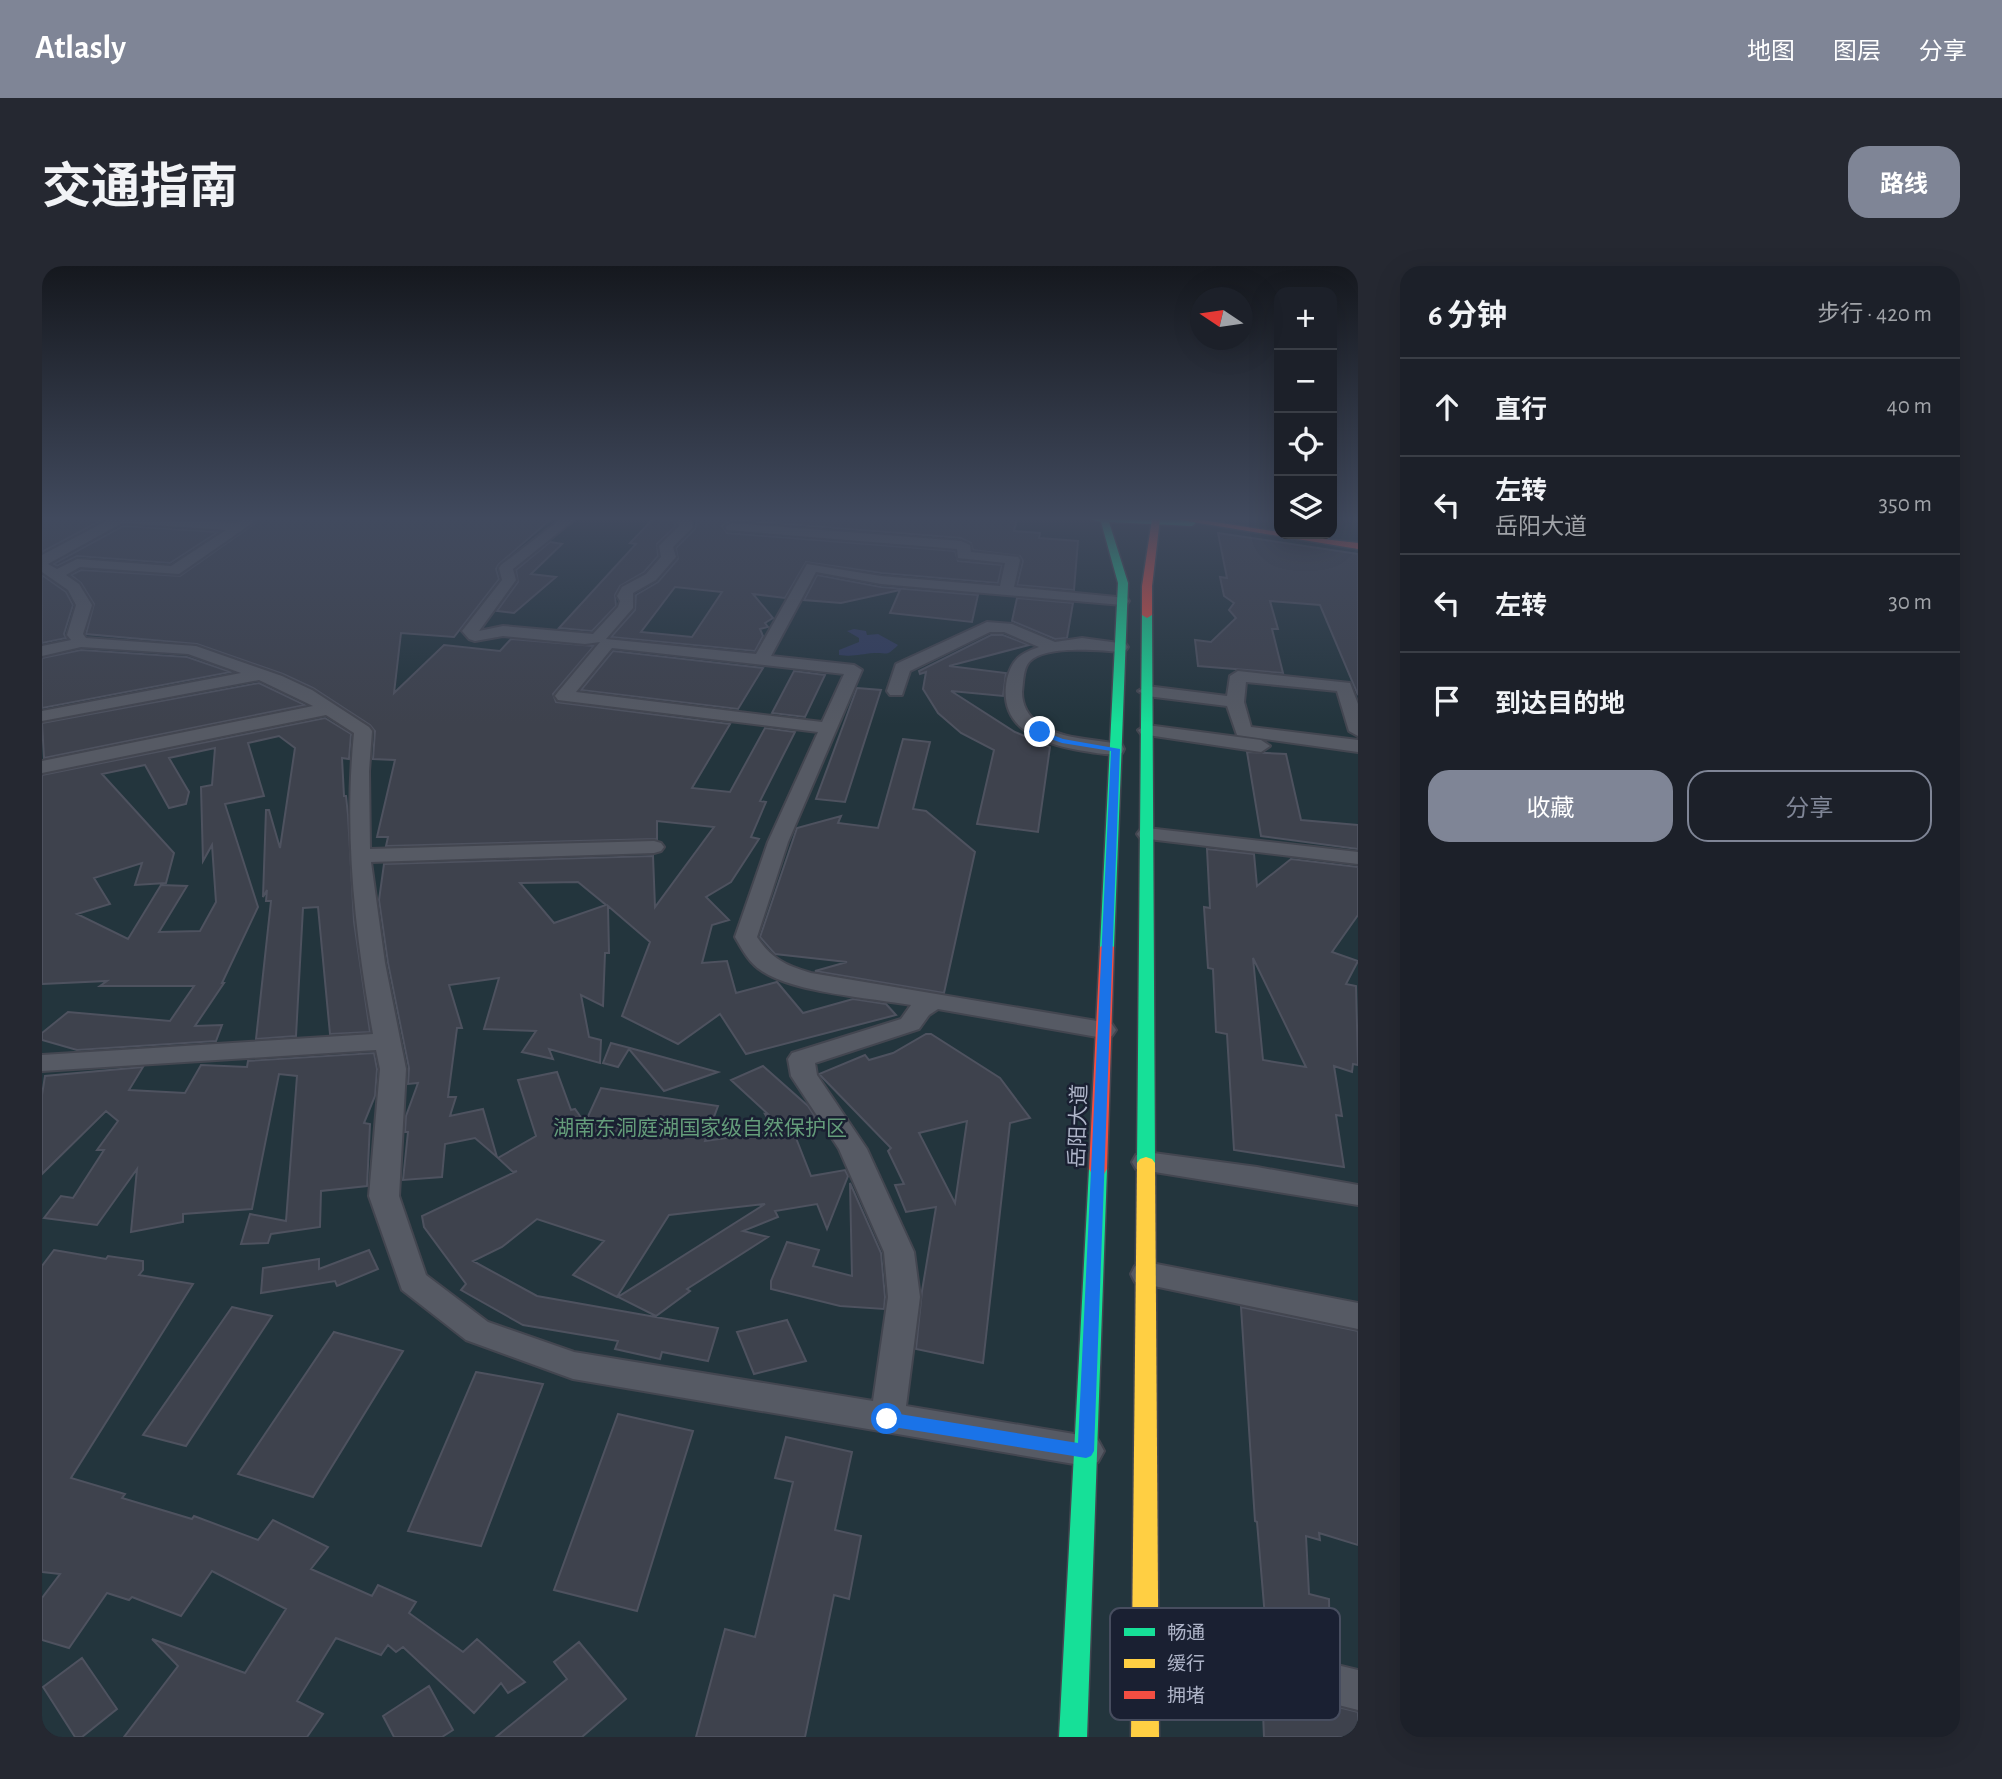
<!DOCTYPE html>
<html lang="zh">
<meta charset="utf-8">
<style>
body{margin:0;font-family:"Alegreya Sans","Noto Sans SC",sans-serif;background:#252831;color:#f1f3f6}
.controls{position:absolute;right:21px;top:21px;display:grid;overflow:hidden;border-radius:14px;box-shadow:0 7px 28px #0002}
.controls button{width:63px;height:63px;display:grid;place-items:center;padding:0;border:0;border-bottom:2px solid #3a3e46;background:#1c2029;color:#f1f3f6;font:35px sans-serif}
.compass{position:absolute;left:1148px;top:21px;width:63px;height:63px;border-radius:50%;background:#1c2029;box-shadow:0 7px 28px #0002;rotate:283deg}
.stop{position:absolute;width:21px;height:21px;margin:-16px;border:5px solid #1a73e8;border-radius:50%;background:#fff}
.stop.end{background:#1a73e8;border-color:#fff;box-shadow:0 2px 7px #0008}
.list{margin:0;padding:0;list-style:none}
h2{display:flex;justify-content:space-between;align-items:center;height:91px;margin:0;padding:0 28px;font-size:30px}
h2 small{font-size:23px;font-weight:400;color:#a0a3a8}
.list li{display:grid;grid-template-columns:46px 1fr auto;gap:21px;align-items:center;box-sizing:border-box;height:98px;padding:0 28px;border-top:2px solid #3a3e46}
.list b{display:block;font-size:26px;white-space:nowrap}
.list p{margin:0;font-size:23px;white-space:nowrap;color:#a0a3a8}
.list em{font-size:23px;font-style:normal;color:#a0a3a8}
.actions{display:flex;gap:14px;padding:21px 28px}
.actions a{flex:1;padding:16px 0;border:2px solid #7f8596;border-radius:21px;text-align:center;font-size:24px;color:#7f8596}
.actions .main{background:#7f8596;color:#fff}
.icon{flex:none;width:38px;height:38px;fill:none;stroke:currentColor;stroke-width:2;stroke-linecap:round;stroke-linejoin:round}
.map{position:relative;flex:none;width:1316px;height:1471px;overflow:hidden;border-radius:21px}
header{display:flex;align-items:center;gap:42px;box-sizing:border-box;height:98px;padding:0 35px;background:#7f8596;color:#fff}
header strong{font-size:33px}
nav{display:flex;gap:38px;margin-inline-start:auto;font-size:24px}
.intro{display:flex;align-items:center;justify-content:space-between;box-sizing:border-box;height:168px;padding:0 42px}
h1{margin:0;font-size:49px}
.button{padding:18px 32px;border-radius:21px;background:#7f8596;color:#fff;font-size:24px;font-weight:700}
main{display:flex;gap:42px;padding:0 42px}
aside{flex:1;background:#1c2029;border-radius:21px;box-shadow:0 7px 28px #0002}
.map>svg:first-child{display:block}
.green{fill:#23353d}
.water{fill:#303c5f}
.building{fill:#3e424d;stroke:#4e525f;stroke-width:2;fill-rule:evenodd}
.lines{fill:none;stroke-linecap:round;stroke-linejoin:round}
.street-casing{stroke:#434650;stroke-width:4}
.fast-casing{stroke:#434650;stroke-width:3}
.slow-casing{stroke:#434650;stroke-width:3}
.jam-casing{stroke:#434650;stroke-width:3}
.street{fill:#565a64;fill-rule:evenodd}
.fast{fill:#16e098;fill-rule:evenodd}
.slow{fill:#ffcf43;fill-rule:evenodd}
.jam{fill:#f24e42;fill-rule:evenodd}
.route{fill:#1a73e8}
.labels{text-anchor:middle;stroke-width:5;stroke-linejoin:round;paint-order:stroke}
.street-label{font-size:21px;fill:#afb5c9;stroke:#1a2032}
.park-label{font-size:21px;fill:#649c7a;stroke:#1a2032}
.key{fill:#1a2032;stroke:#474d5f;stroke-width:2}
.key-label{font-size:19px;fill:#afb5c9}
</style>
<header>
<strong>Atlasly</strong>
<nav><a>地图</a><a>图层</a><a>分享</a></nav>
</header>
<div class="intro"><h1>交通指南</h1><a class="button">路线</a></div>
<main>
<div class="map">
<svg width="1316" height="1471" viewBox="0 0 1316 1471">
<rect width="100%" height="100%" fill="#262b37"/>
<path class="green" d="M0,253H1237V268H1290V253H1316V1471H0Z"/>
<path class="water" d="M812,363L824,365L825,369L836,368L856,379C843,392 846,386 832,387C818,388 813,391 797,389V384L817,376V372L805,365Z"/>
<path class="building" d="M0,253H45L60,254L0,286Z
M219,253H509L457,298L454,303L457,313L412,371L359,367L352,427L402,379L458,385L469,373L552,380L511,428L514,436L688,458L650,522L688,526L723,462L753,466L718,535L724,536L709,571L717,573L689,616L664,631L687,654L670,659L660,697L685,695L694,727L735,716L761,747L811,733L844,738L854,749L704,788L678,748L636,778L580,750L608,676L566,640L567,687H563L561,740L539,729L547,771L559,774L558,797L507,783L511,793L480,786L494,765L442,763L457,712L407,719L420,762H415L406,831H414L408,850L441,843L455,891L433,872L403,878L400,911L361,914L366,866H363L364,850L376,817L366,818L367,802L346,697L337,634L342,598L611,590L613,641L672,561L615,555V573L344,580L346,571H335L353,494L331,493L333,465L328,459L271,422L241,408L155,378L44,368L52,338L39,317L29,309L39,304L138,310ZM536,616L564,639L512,657L478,617Z
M611,253L631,254L634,260L615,278L616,290L602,306L578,320L573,329L574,340L550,365L517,362L594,278L588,277Z
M655,253H975L972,265L998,267L997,272L1036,275L1032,324L975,319L981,295L978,290L931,284L929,277L919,272L690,254L680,260L685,267L913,285L916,295L960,299L956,317L839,307L764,296L743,332L711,328L731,352L723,357L726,361L718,363L721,370L713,385L569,371L593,344L594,329L616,316L636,293L634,282L653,263ZM633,321L680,326L650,371L599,366Z
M81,260L176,266L128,297L35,290L15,300L11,298Z
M1176,267L1316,288V429L1278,339L1228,335L1236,363H1230L1241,407L1156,400L1153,374L1169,376L1194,352L1187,344L1192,337L1182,330L1178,311L1185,312Z
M508,276L520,278L489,308L514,311L472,347L455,345L476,316L474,304Z
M0,309L24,326L31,339L22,368L24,372L0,377Z
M775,309L839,321L936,329L930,356L848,347L858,324L799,337L762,334Z
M975,332L1031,337L1025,372L1013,373L970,355Z
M949,369H961L987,379L907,400L964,407L961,430L909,425L973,466L1008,481L996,566L935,558L952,484L919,467L896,447L881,423L884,406L878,408L877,405Z
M39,384L145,391L189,406L0,442V392Z
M571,385L721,402L696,443L539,424Z
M752,405L783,409L763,451L730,447Z
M217,417L263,439L2,492L0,457Z
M815,422L839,424L803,536L774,533Z
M283,452L309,468L307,493L300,492L302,530H304L306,549L312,656L328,766L288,768L276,641L261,642L254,770L214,773L229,635H224L225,624L221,631L224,544H227L238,582L253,482L237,470L206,477L222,530L183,538L216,641L180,717H182L153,760L180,759L174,775L35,784L0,774V767L26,746L128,755L152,720H58L65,715L0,718V509ZM173,482L170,519L159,521L161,595L170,579L174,636L158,665L117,666L145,620L119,619L86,673L35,648L68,638L52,612L100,597L93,619L124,617L132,587L60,508L103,499L127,542L144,538L147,526L127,492Z
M861,473L888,476L871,543L884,545L933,586L902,727L773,705L805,696L733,688L718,671L755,562L799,550L796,557L836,562Z
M1205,486L1244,488L1259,554L1316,559V583L1219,570Z
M1165,583L1212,588L1215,620L1249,593L1316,601V649L1290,686L1316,695L1304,718L1314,720L1316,799L1311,798L1310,806L1292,800L1300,850L1294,849L1302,901L1192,884L1185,768L1174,766L1171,703L1166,702L1162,641L1168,642ZM1211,692L1264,801L1221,794Z
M884,768H889L958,812L988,852L968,857L941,1097L874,1083L880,1025L894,941L864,946L853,919L862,918L846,885L849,882L777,808L823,789L827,794L851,787ZM925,855L913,937L877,867Z
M569,777L588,782L676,806L622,825L587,783L576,801L561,797Z
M332,787L335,803L333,830L322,857L328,858L325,920L279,925L278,961L229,968L226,977L199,978L208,948L244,955L255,810L237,808L210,943L141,948V956L89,966L95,903L55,959L2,952L19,930L31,932L62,884H55L76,855L64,845L0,908V829L3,810L101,801L87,824L143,827L159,799L205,801L206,795Z
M721,800L766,840L779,860L752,867L769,910L803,904L806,910L785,963L775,938L733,945L736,951L701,965L726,971L645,1023L648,1025L614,1050L576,1031L723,938L627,949L575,1031L531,1009L562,975L495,953L460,981L431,995L495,1030L676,1062L666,1095L620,1086L618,1093L573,1083L576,1075L481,1059L419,1024L424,1018L382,961L380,950L475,905L471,906L456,892L494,870L476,814L515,806L529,844L533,843L543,857L559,822L676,840L663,875L733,865L723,848L727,849L689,814Z
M808,917L839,987L843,1031L842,1043L798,1040L729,1023V1015L745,976L777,984L771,1000L810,1010Z
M12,984L64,993L66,990L101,995V1004L97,1009L151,1018L29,1212L83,1228L80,1232L150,1253L152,1250L216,1274L231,1254L286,1281L269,1303L330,1330L336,1319L374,1336L367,1347L421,1386L435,1373L483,1416L466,1427L459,1417L432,1447L361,1381L354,1386L346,1379L339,1389L294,1372L255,1435L281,1448L265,1471H82L136,1400L110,1373L203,1407L244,1343L170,1305L139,1350L90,1331L87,1334L65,1327L27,1382L0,1374V1332L18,1308L0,1306V1000Z
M327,984L336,1003L295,1020L293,1015L219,1027L221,1002L277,993V1003Z
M190,1041L230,1050L144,1180L101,1169Z
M1199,1041L1316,1065V1279L1277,1267L1278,1274L1264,1270L1267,1328L1287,1333L1288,1392L1225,1375L1215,1256L1213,1255Z
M745,1054L764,1095L712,1108L695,1066Z
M292,1066L361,1085L271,1231L196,1208Z
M434,1106L501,1118L439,1280L366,1265Z
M576,1148L651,1165L595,1345L512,1324Z
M744,1171L810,1186L793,1264L819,1270L807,1333L792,1329L763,1471H654L683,1363L713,1371L751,1216L733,1212Z
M537,1376L584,1433L540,1471H454L525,1413L512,1396Z
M40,1392L75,1443L40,1471H33L1,1421Z
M387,1420L411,1464L400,1471H352L341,1450Z
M1220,1422L1316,1446V1471H1222Z"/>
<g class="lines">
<g class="street-casing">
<path id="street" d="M68,253L195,257L201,253H216L137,308L38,301L24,309L37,318L50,339L41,368L44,372L154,380L240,410L270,424L327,461L330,465L327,505L328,583L612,575L619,577L622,581L619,585L612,587L329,596L343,697L364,803L357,930L384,1009L446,1056L532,1086L831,1135L846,1031L842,986L797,883L749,810L746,793L750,787L859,753L869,739C829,732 753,727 720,705C707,697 700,683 693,671L726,576L776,466L516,434L513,430L516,426L558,376L543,378L461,370L433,375L427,373L420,365L460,314L457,302L459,299L519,253H533L471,303L474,314L437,365L461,360L551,368L576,341L578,335L575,330L580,321L604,308L619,291L617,280L637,260L633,253H649L651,261L631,281L634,291L614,314L591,327V342L564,373L714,388L765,298L839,310L958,320L963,297L916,292L915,283L685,264L683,261L690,257L919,275L928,279L929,286L976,291L978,294L972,321L1085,332L1087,335L1085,338L1080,339L839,318L774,306L729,390L812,399L820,404L746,576L715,671C729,693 745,700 769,707L1061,756L1070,758L1074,764L1070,770L1061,772L896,743L887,749L877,763L773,797L775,809L825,883L872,986L878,1031L864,1140L1044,1170L1056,1174L1062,1185L1056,1196L1044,1200L531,1113L424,1074L360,1024L327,930L338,803L334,784L0,805V789L331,768C313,667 302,569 312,467L284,449L0,507V495L271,440L217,414L0,455V445L199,407L146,388L39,381L0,390V380L29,374L25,369L34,339L26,324L0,306V289ZM80,257L184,264L129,300L35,293L15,303L6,298ZM570,382L802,408L780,456L534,426Z
M945,356L970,358L1013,376L1040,372L1084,378L1086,381L1084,384L1078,386C1059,384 996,378 985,399C981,406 981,419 980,426C980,439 986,450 997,458C1022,475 1052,472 1080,479L1082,483L1080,487C1068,490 1054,487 1042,485C1001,478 955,464 965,413C970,393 978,388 997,381L962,366H948L868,405L860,429H848L845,425L854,398Z
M1196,405L1308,417L1316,438V470L1307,465L1295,425L1204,416L1202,436L1209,461L1316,474V486L1195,469L1185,440L1105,430L1096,425L1105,420L1185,430L1188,410Z
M1105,459L1219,474L1228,480L1219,486L1099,468L1096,464Z
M1105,562L1316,586V598L1098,572L1095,568L1098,564Z
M1104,886L1215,901L1316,919V939L1094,903L1090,896L1094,889Z
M1104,996L1316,1037V1063L1093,1016L1089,1008L1093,1000Z
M1103,1353L1316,1404V1444L1089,1386L1083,1372L1089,1358Z"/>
</g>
<g class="fast-casing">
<path id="fast" d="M1048,253L1150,254L1154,257L1150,260L1067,256L1086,317L1072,681L1065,685L1058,681L1076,317L1059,256Z
M1105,346L1110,349L1113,897L1110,901H1098L1095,897L1100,349Z
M1056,897L1062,898L1065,903L1045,1471H1017L1047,903L1050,898Z"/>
</g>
<g class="slow-casing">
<path id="slow" d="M1104,891L1110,893L1113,897L1117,1471H1089L1095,897L1098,893Z"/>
</g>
<g class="jam-casing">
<path id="jam" d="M1110,253H1118L1110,320V349L1105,352L1100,349V320Z
M1133,253H1154L1237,266V268L1316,277V283Z
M1065,677L1072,681L1065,903L1062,908H1050L1047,903L1058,681Z"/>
</g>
<use href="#street" class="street"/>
<use href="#fast" class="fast"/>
<use href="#slow" class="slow"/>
<use href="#jam" class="jam"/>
</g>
<linearGradient id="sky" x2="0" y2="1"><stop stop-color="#15181e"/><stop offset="0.55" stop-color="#414a5e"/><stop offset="1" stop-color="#414a5e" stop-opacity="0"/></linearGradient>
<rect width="1316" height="459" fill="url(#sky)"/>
<path class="route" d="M998,464L1021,473L1078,483L1052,1185L1049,1190L1044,1192L845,1160L839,1158L837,1153L839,1148L845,1146L1036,1177L1069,485L1020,477L995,468Z"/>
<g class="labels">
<g class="street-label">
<text transform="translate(1036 860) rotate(-88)" y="7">岳阳大道</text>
</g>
<g class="park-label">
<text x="658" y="869">湖南东洞庭湖国家级自然保护区</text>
</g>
</g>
<rect x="1068" y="1342" width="230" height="112" rx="10" class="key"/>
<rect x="1082" y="1362" width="31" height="8" fill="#16e098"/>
<rect x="1082" y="1393" width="31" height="9" fill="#ffcf43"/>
<rect x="1082" y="1425" width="31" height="8" fill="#f24e42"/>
<g class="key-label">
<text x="1125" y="1373">畅通</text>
<text x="1125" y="1404">缓行</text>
<text x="1125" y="1436">拥堵</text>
</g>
</svg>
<div class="controls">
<button>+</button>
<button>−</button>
<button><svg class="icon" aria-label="locate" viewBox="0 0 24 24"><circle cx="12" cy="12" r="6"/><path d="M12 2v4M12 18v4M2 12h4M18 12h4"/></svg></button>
<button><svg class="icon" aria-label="layers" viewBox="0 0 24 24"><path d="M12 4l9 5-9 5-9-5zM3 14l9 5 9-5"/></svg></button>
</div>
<svg class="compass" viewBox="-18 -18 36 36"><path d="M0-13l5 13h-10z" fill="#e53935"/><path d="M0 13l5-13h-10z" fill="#a0a3a8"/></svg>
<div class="stop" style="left:845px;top:1153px"></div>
<div class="stop end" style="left:998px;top:466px"></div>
</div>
<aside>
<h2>6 分钟<small>步行 · 420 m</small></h2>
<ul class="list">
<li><svg class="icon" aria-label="ahead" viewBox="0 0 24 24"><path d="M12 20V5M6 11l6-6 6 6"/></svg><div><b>直行</b></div><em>40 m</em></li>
<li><svg class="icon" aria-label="left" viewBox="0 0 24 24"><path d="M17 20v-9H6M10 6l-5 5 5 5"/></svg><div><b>左转</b><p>岳阳大道</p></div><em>350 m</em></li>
<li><svg class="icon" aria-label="left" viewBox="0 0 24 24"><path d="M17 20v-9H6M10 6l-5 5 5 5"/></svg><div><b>左转</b></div><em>30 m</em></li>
<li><svg class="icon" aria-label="arrive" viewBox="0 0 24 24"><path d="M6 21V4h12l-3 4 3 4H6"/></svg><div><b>到达目的地</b></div></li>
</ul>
<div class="actions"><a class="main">收藏</a><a>分享</a></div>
</aside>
</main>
